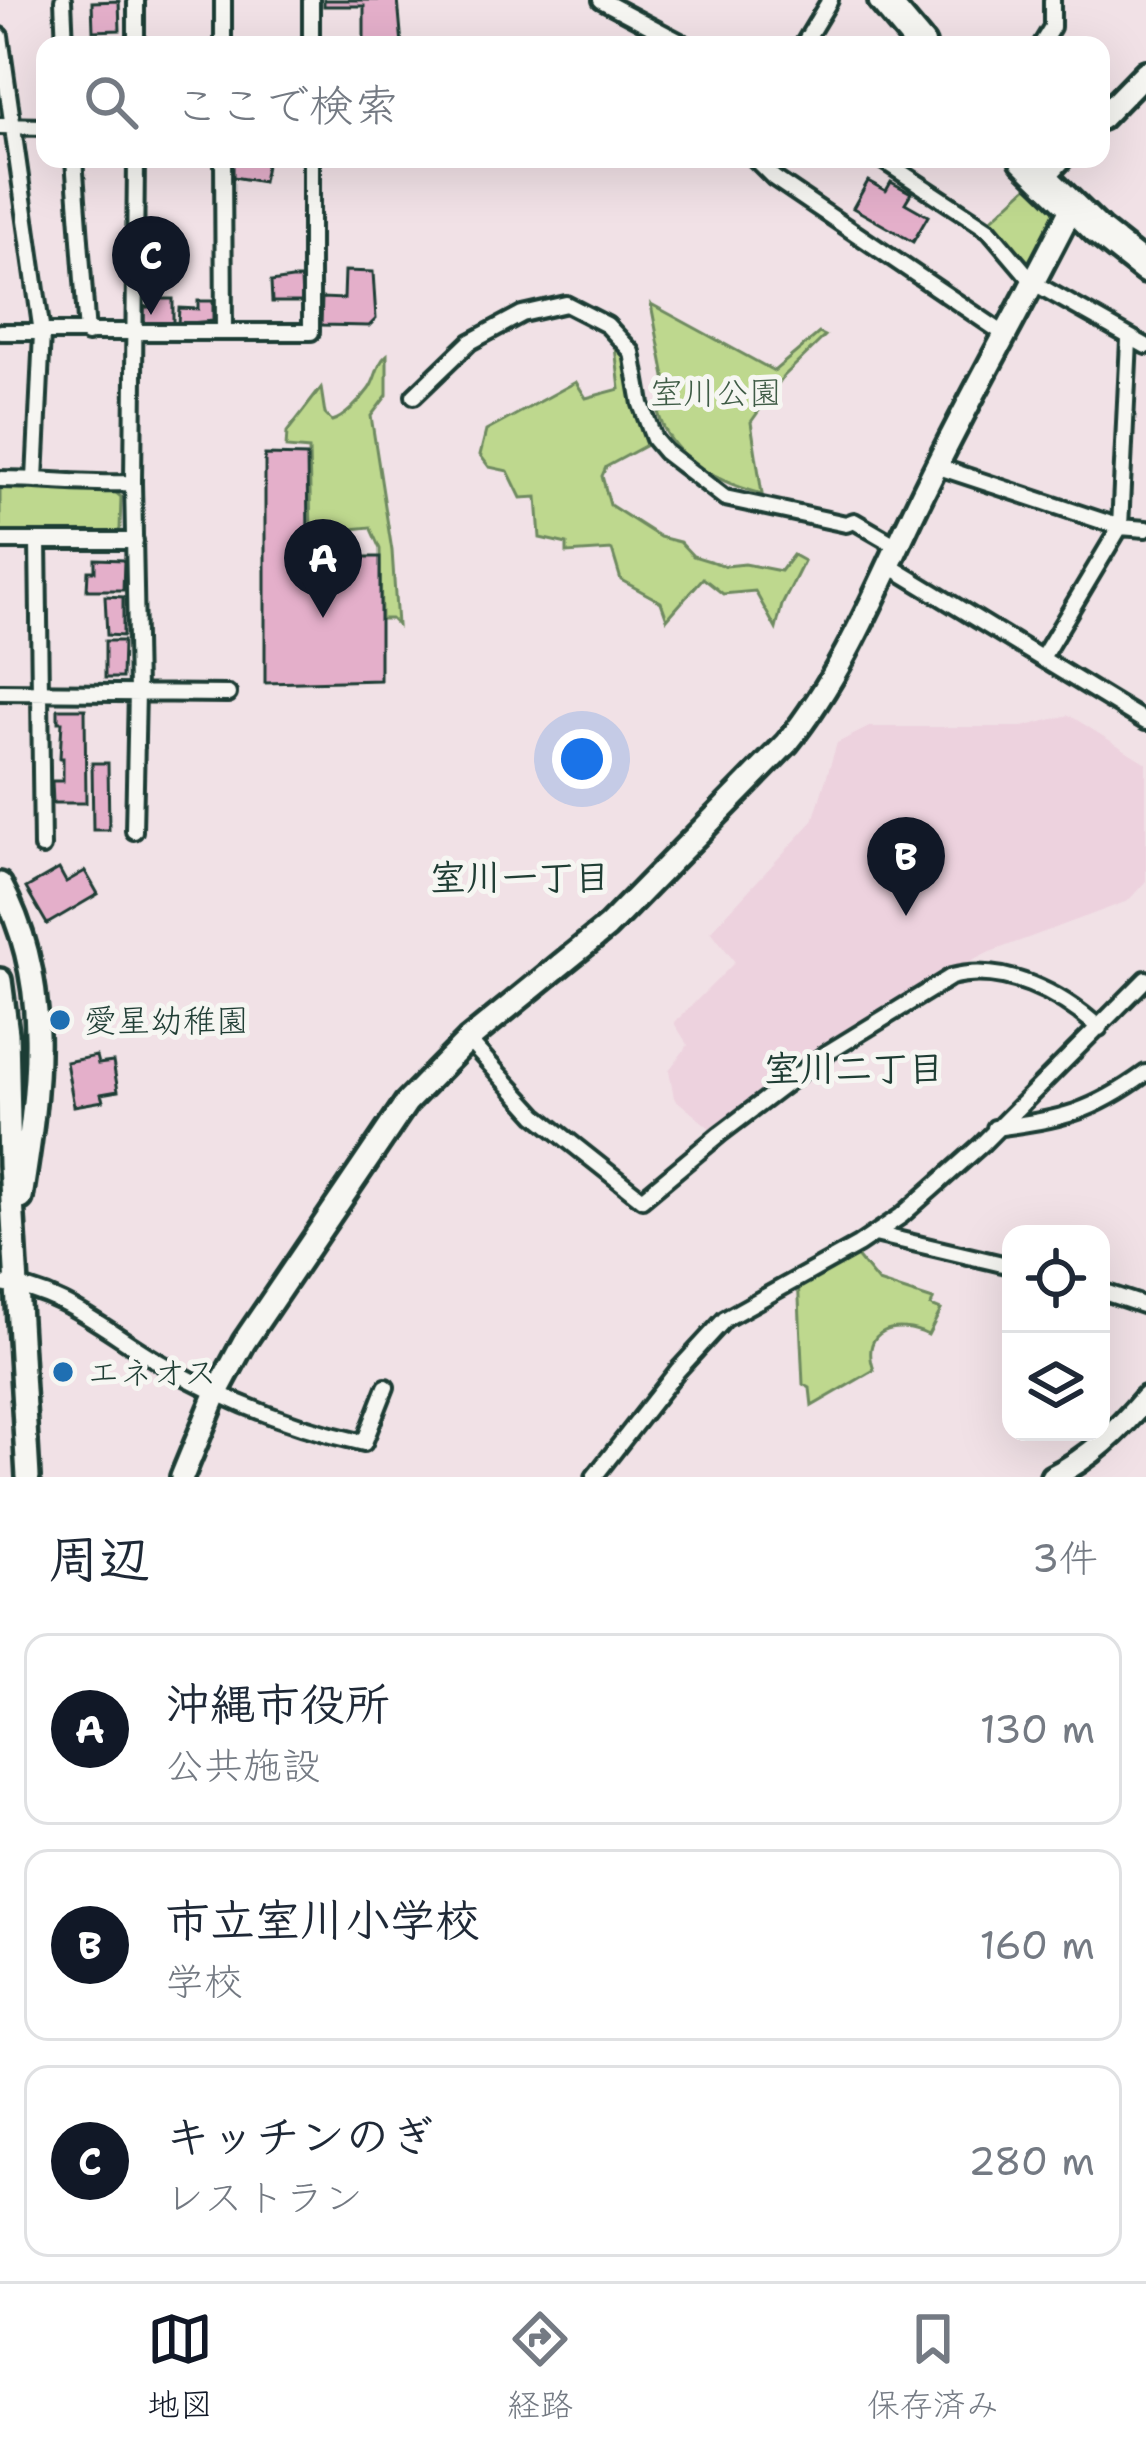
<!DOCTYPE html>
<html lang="ja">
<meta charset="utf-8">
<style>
body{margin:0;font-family:"Shantell Sans","Klee One",sans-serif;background:#f6f6f7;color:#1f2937}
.controls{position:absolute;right:36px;bottom:36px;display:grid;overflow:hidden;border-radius:24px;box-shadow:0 12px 48px #0002}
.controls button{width:108px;height:108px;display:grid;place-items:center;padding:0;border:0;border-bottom:3px solid #e0e1e3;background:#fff;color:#1f2937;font:60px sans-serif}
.you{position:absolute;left:582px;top:759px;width:42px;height:42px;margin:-30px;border:9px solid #fff;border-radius:50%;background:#1a73e8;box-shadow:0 0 0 18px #1a73e833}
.badge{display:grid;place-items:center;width:78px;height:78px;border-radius:50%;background:#111827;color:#fff;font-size:39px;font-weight:700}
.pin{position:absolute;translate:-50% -99px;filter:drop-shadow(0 3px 6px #0008)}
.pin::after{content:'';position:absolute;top:63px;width:42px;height:36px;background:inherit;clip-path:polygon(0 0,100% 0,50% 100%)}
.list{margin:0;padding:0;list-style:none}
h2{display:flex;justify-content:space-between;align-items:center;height:156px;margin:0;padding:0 48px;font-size:51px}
h2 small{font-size:39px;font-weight:400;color:#747a83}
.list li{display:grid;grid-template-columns:78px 1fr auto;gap:36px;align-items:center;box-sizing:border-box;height:192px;margin:0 24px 24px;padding:0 24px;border:3px solid #e0e1e3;border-radius:24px}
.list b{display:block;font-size:45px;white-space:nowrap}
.list p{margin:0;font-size:39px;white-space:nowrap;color:#747a83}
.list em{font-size:39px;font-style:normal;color:#747a83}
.icon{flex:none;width:66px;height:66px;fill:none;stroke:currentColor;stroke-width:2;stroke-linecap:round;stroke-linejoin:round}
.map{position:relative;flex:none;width:1146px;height:1477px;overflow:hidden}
.search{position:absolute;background:#fff;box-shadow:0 12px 48px #0002;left:36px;right:36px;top:36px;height:132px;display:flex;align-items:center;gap:30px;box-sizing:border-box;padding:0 42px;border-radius:24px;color:#747a83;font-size:45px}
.sheet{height:804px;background:#fff}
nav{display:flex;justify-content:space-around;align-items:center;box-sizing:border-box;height:168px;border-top:3px solid #e0e1e3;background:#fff;font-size:33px;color:#747a83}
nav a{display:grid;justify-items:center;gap:6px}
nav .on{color:#111827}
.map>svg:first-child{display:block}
.built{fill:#edd2de}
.green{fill:#bed88e;stroke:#6e8a61;stroke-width:3}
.building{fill:#e4afca;stroke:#1f3d34;stroke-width:3}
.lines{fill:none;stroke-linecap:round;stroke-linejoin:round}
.street-casing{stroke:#1f3d34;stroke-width:22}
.secondary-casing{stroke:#1f3d34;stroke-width:30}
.highway-casing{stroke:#1f3d34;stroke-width:36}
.street{stroke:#f6f6f2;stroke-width:14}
.secondary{stroke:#f6f6f2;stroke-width:21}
.highway{stroke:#f6f6f2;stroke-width:27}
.poi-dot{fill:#1f6fb2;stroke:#f6f6f2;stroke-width:4.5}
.labels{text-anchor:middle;stroke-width:10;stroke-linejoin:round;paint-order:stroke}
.park-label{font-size:33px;fill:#3f5c46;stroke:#f6f6f2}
.poi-label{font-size:33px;fill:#1f3d34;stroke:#f6f6f2;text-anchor:start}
.neighbourhood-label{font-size:36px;font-weight:bold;fill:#1f3d34;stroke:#f6f6f2}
</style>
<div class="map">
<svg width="1146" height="1477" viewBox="0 0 1146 1477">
<rect width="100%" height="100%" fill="#f1e1e6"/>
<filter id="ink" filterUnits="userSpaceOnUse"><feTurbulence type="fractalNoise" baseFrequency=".00833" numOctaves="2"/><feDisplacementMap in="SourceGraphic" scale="24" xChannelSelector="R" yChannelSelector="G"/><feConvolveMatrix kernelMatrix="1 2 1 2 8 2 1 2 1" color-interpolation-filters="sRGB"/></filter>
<g filter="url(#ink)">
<path class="built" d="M1069,715L1146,763V881L1128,901L990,952L942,976L774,1078L712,1130L674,1098L669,1070L688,1045L674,1023L735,962L711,931L813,821L837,743L869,727H1022Z"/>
<path class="green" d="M1039,176L1072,208L1034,283L984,226Z
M651,304L774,371L819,333L825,336L783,377L751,422L762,494C717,482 671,460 658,412L671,408Z
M614,339L627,352L652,442L606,467L602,476L610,505L660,537L680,542L693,556L726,566L745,564L781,571L793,555L804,561L782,605L776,629L755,591L723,594L703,578L667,619L661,602L621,580L612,550L567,553V544L540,538L537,497L521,498L508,471L489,467L480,455L486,431L576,382L586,398L620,389Z
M387,355V395L371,416L392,551L397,625L391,619H381L380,549L370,527L311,533L309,450L286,448L287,432L321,388L325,414L332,421C344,418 361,400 369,389C377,378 376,364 387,355Z
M0,484C39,484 76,491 114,491L121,497L120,529L115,536L0,535Z
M851,1249L878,1282L933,1300L931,1306L941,1310L928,1335C898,1320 859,1328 874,1370L812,1406L810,1388L803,1384L798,1277Z"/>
<path class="building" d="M324,0H398L402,45H364V6H324Z
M119,1L120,30L93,31L92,2Z
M233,159H267L263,182L233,177Z
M868,181L886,191L891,182L911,193L905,203L928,216L913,242L853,208Z
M345,271L373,272L376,319L369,326L321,325L322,298L344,299Z
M292,279H301L302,302H272L271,282Z
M153,299H173V323H144V307H153Z
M198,301H213V321L178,324L179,308L198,309Z
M265,455L307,456L308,538H318V544H338V557H380V680L265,683Z
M95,559L124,560L123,590H87L88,571H95Z
M105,596L123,597V636L107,635Z
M105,641H123L122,678H105Z
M58,709H85L86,803H53L52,781H63V758H60L62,722H58Z
M92,763H108L109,830H93Z
M59,869L66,882L85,871L98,894L47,924L26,888Z
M96,1056L98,1064L113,1062L118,1091L101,1094L103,1101L74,1106L66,1062Z"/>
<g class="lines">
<g class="street-casing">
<path id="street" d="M63,0L65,45
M136,0V45
M223,0V45
M601,0L686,45
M0,36L42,333L35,479
M311,45V0
M803,45L830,0
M1041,45L1052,27V0
M0,126L45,127
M74,159L87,334
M223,159L224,330
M755,159L774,178L1007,336
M881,159L989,230L1034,283L1146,346
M0,332H311V159
M414,396L470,342L522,314L566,304L607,325L632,352L641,404L654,439L665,452L725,498L846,524L854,521L897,546
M936,466L1120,527L1146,529
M0,479C45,479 88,485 133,483
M0,541H135
M38,541L42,847
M888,565L1146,722
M1042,658L1120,527L1129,340
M0,692L228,694
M134,831L137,691L133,483L136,159
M468,1040L536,1115L642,1199L720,1134L824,1055L951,977C1003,963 1061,993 1099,1028
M995,1128C1062,1119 1091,1113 1146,1073
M875,1234L1011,1266
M0,1284C61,1289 106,1331 157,1361C220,1399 292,1427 364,1443L386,1387
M1101,1291L1146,1306
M594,1477L678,1370L725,1319L858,1245L901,1216L981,1145L1146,979"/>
</g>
<g class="secondary-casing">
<path id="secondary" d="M1101,118L1146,72
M1042,178L1060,159
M0,884C54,984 38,1090 21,1198
M0,980L7,1033L10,1165L28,1477
M182,1477L217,1392L244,1342L406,1103L468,1040L607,927L787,743C849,666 883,573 927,485C973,391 1025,301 1072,207
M1052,1477C1090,1458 1119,1430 1146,1398"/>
</g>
<g class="highway-casing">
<path id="highway" d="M883,0L921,45
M1024,159L1098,231L1146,269"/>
</g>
<use href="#street" class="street"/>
<use href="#secondary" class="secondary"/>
<use href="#highway" class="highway"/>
</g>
</g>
<g class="poi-dot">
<circle cx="60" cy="1020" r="12"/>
<circle cx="63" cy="1372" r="12"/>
</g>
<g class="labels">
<g class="park-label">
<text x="716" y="404">室川公園</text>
</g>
<g class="poi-label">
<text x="84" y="1032">愛星幼稚園</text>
<text x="87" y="1384">エネオス</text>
</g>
<g class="neighbourhood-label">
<text x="520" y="890">室川一丁目</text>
<text x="854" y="1081">室川二丁目</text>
</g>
</g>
</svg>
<div class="controls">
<button><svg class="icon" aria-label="locate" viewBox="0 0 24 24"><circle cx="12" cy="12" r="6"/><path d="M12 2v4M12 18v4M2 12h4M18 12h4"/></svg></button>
<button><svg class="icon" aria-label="layers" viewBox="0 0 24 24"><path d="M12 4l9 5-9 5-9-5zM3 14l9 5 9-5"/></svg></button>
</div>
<div class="you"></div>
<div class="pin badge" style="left:323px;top:618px">A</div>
<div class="pin badge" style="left:906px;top:916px">B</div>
<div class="pin badge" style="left:151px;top:315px">C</div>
<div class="search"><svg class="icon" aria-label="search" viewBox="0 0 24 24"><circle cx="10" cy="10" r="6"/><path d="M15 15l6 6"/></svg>ここで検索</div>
</div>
<section class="sheet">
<h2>周辺<small>3件</small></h2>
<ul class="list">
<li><span class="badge">A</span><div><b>沖縄市役所</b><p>公共施設</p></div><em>130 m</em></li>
<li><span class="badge">B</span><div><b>市立室川小学校</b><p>学校</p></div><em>160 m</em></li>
<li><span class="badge">C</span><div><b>キッチンのぎ</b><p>レストラン</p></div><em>280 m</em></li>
</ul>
</section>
<nav>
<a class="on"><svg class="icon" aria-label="map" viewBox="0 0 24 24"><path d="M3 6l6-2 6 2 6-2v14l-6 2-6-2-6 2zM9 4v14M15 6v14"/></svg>地図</a>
<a><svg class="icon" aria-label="directions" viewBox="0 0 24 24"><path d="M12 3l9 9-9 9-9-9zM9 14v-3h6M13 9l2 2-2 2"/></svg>経路</a>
<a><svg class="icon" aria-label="saved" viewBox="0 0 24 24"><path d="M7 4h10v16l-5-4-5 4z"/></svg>保存済み</a>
</nav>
